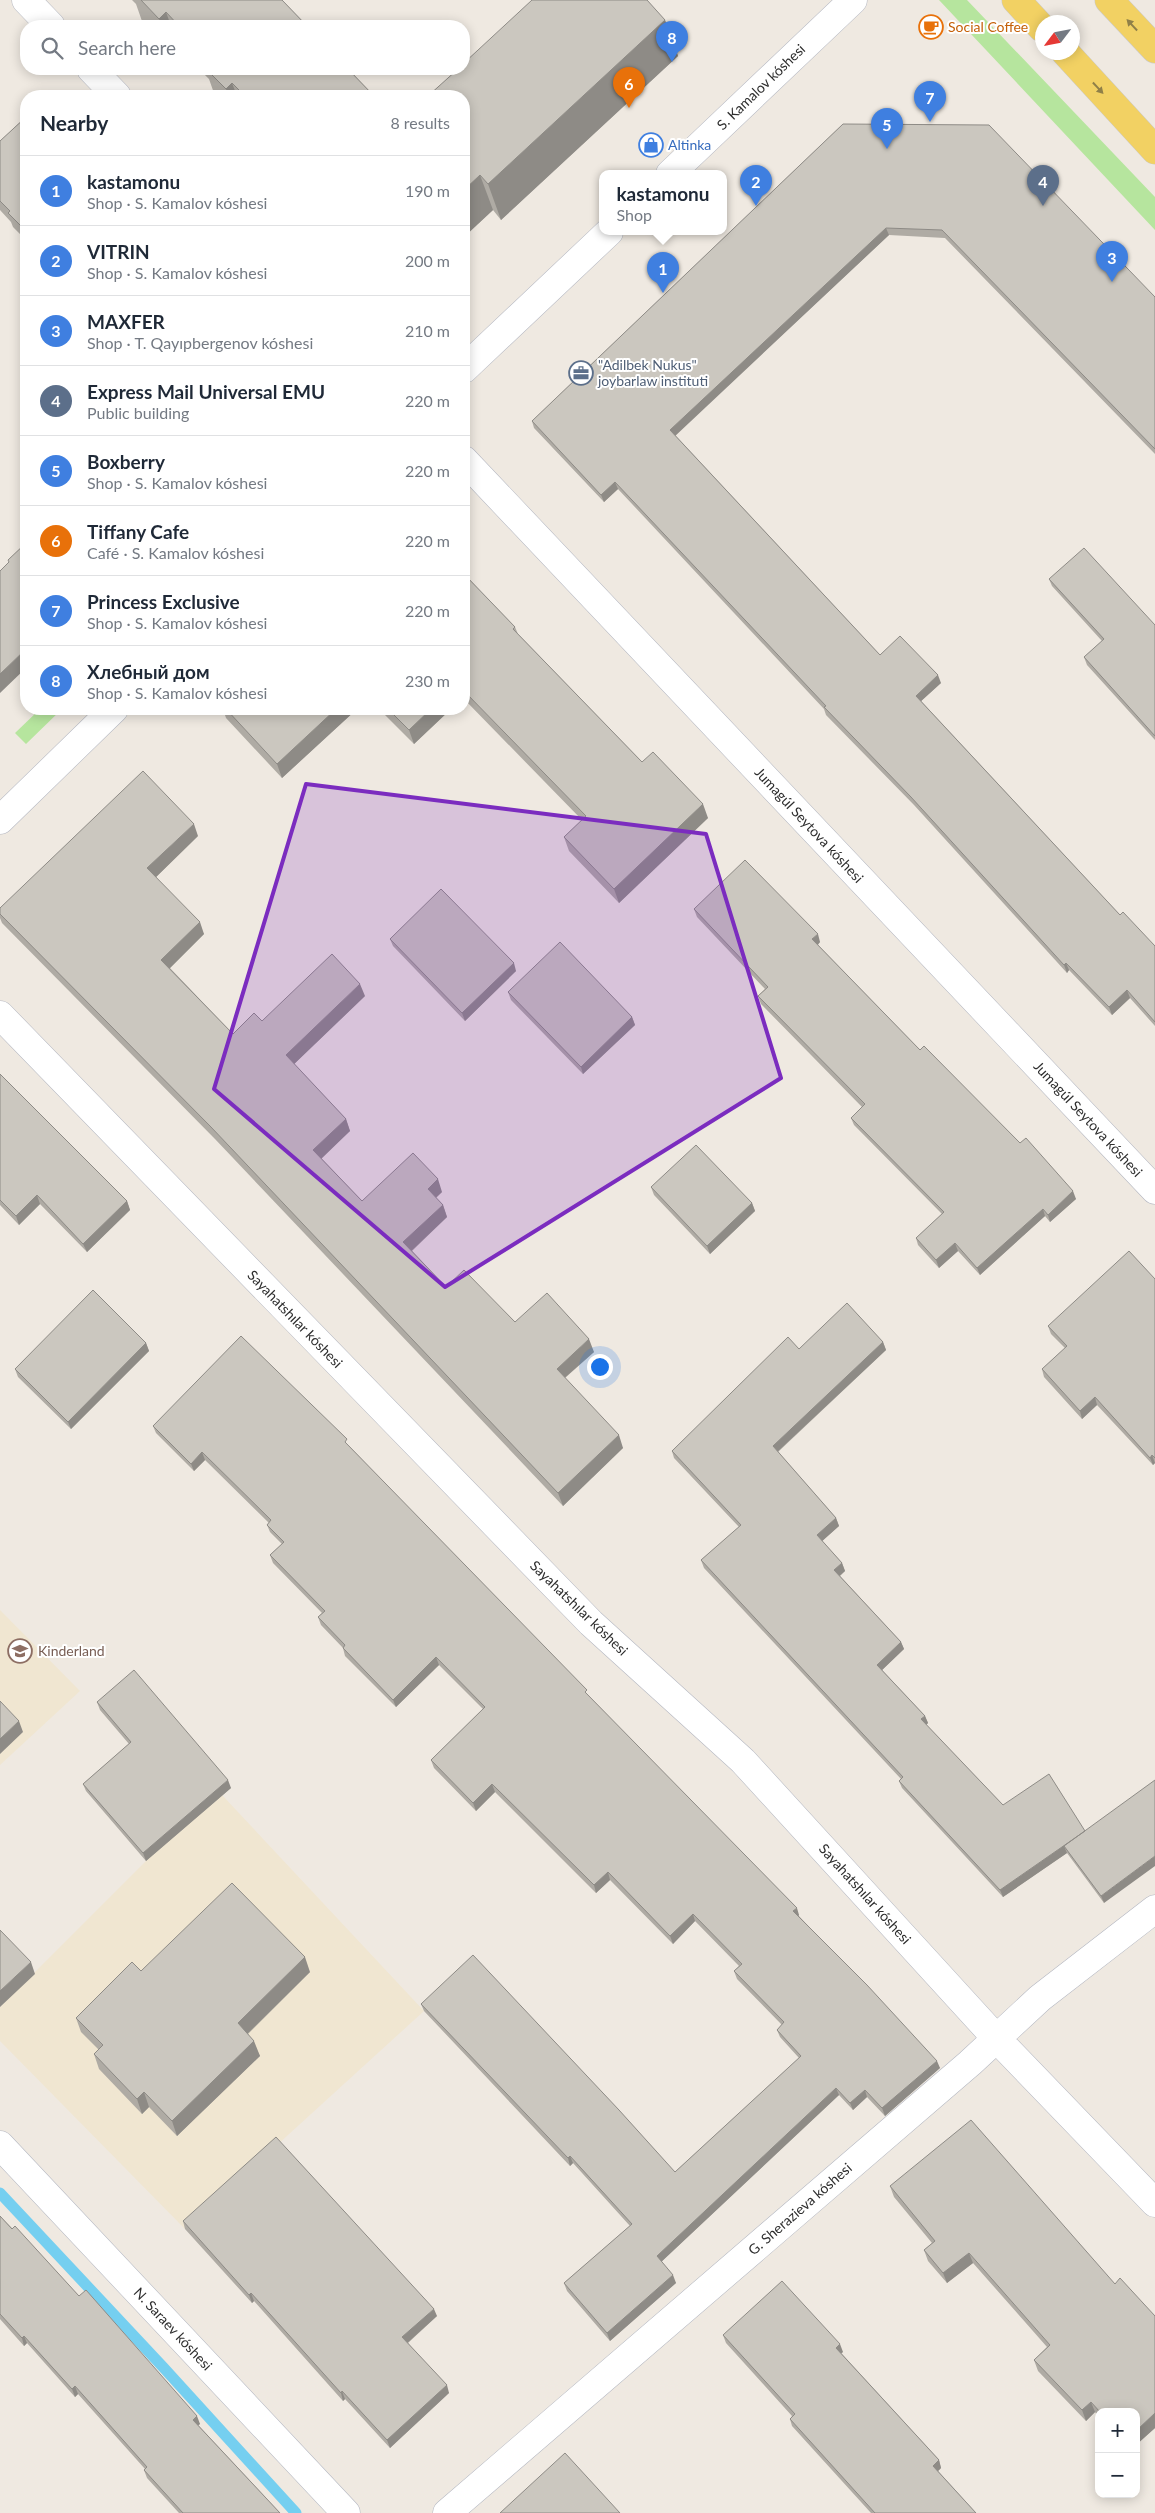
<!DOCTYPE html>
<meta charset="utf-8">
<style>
body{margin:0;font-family:Lato,sans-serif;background:#f2f2f3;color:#1f2937}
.controls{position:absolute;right:15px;bottom:15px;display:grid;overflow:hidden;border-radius:10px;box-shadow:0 2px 12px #0003}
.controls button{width:45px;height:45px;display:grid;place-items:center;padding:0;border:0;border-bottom:1px solid #e0e1e3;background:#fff;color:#1f2937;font:25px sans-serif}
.compass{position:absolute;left:1035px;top:15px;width:45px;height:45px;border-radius:50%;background:#fff;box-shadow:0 2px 12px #0003;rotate:238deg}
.you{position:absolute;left:599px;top:1366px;width:18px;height:18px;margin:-12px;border:4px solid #fff;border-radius:50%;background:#1a73e8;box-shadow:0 0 0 8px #1a73e833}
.badge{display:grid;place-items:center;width:32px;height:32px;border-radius:50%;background:#2563eb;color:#fff;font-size:16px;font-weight:700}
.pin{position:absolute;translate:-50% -41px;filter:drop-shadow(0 1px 2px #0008)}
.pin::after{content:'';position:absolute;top:26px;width:18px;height:15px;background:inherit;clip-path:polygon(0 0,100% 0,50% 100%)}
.popup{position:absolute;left:599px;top:170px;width:128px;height:65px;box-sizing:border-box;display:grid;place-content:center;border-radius:10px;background:#fff;filter:drop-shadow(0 1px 4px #0005);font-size:16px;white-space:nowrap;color:#747a83}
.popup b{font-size:19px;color:#1f2937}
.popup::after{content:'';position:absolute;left:50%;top:100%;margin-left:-10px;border:10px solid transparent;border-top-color:#fff}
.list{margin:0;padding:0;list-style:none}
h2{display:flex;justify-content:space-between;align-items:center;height:65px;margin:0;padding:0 20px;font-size:21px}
h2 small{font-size:16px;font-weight:400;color:#747a83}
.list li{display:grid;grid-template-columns:32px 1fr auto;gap:15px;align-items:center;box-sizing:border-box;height:70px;padding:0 20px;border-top:1px solid #e0e1e3}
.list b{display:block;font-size:19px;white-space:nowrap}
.list p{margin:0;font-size:16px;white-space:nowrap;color:#747a83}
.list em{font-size:16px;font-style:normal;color:#747a83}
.icon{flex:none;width:28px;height:28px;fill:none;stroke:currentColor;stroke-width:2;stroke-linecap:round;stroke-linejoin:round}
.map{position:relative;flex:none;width:1155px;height:2513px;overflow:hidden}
.search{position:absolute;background:#fff;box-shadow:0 2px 12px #0003;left:20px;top:20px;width:450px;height:55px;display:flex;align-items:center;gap:12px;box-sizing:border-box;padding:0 18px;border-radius:20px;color:#747a83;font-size:19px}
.panel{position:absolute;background:#fff;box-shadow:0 2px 12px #0003;left:20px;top:90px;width:450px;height:625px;border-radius:20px}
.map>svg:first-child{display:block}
.education{fill:#f0e6d1}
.green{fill:#b6e59e}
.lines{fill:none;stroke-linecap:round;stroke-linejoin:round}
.stream{stroke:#75cff0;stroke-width:11}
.minor-casing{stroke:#b4b7c1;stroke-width:29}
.major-casing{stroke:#c9c9c9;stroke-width:29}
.minor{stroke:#fff;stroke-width:28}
.major{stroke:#f2d163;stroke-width:28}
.wall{fill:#afaba4}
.shaded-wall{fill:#8e8b86}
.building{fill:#cbc7bf;stroke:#8e8b86}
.oneway{fill:#908048}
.marked{fill:#7b2cbf;fill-opacity:0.2;stroke:#7b2cbf;stroke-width:4;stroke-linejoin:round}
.labels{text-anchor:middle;stroke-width:4;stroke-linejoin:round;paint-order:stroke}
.food-label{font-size:14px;fill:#c56008;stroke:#fff;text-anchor:start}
.street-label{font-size:14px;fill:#2e2e2e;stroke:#fff}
.shop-label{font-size:14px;fill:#366cbe;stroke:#fff;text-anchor:start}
.service-label{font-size:14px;fill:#4e5e75;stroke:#fff;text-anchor:start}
.education-label{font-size:14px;fill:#785e54;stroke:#fff;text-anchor:start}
</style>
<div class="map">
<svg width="1155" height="2513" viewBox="0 0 1155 2513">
<rect width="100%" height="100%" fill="#efe9e1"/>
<path class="education" d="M0,1610L80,1691L0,1765Z
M222,1795L424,2011L185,2229L0,2041V2007L146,1861Z"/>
<path class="green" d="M939,0H967L1155,197V230Z
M40,709H62L26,744L15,733Z"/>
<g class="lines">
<path class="stream" d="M0,2193L163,2367L296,2513"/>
<g class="minor-casing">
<path id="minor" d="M26,0L51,26
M91,69L117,96
M670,174L853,0
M464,369L609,232
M464,460L1155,1190
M0,820L114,709
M0,1015L591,1623L743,1761L996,2038L1155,2203
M0,2145L346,2513
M447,2513L970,2063L1040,1998L1155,1909"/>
</g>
<g class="major-casing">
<path id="major" d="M1016,0L1042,28
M1109,0L1155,49
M1065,52L1155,150"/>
</g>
<use href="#minor" class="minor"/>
<use href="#major" class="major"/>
</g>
<path class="wall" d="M132,0H282L307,26H145L143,24L136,4Z
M665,20L678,56L501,220L493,210L464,237V96Z
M199,69H348L374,96H215L209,79Z
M26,117V240L13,227L11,222L0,210V141Z
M843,124L1155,297V454L945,238L889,235L675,435L880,655L941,683L921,701L1120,915L1155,946V1026L1130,998L1112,1015L1069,970L1067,973L914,805L826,715L824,709L618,489L604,502L534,428L532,421Z
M464,574L515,627L518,634L642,762L708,818L619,903L569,851L564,837L582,820L464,699Z
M1049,579L1155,625V740L1087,665L1084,657L1102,641L1052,586Z
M223,709H357L282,778L226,718Z
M379,709H451L414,744Z
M198,836L156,877L204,934L170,968L233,1034L262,1021L365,996L294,1064L346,1119L350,1131L321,1158L362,1201L442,1192L436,1198L443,1205L447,1217L412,1251L446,1287L515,1322L594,1352L565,1378L623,1448L563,1506L215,1139L2,923L0,918V908Z
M694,909L820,942L818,945L920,1050L1076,1199L1050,1222L1045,1216L980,1275L958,1251L939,1268L918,1245L916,1238L942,1214L854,1125L851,1118L862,1107L761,1004L758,996L765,989L697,917Z
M390,939L516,971L465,1021L393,946Z
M508,992L632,1017L635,1025L583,1074L511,1000Z
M0,1074L127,1201L130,1210L87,1252L40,1204L19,1225L0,1205Z
M651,1187L752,1203L755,1211L710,1254L654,1195Z
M1155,1279V1463L1153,1465L1097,1405L1082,1419L1044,1377L1042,1369L1065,1348L1051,1334L1048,1326Z
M883,1342L886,1350L778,1452L836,1518L839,1526L822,1541L842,1563L845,1571L840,1576L901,1642L904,1649L882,1670L925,1716L928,1723L926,1725L1003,1805L1085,1831L1104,1903L1067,1853L1003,1897L902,1788L899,1781L901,1779L704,1568L701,1560L739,1527L674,1458L672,1451L799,1349Z
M146,1343L149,1351L71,1429L18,1377L15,1369Z
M153,1426L349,1446L799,1915V1916L940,2068L885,2116L867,2097L853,2110L839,2095L661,2262L676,2283L610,2341L567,2291L564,2283L630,2226L573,2163L570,2166L424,2011L421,2004L675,2172L799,2058L780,2037L777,2030L782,2025L737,1979L734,1971L739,1966L695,1921L673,1944L610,1880L596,1893L495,1792L476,1811L434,1768L431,1760L483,1709L439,1665L396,1707L345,1656L343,1648L321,1625L318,1617L322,1613L273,1563L270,1555L282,1544L270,1532L267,1525L269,1523L205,1460L194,1471L156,1433Z
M97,1702L231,1788L146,1861L86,1791L83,1784L129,1744L100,1710Z
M141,1971L310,1972L248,2034L260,2056L177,2136L149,2107L142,2114L99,2069L94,2054L99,2050L81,2032L76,2018Z
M890,2186L1115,2284L1155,2316V2428L1136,2445V2412H1099V2417L1095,2412L1086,2421L1038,2371L1034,2360L1047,2347L973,2263L947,2283L928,2261L924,2250L932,2243L894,2197Z
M0,2216L79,2296L200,2424L198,2425L280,2513H179L147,2478L144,2470L145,2469L78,2394L75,2397L27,2343L24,2346L0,2319Z
M183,2221L437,2316L408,2343L449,2393L390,2448L345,2399L343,2401L254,2301L252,2303L185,2229Z
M723,2335L843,2352L841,2353L939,2460L941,2468L938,2471L976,2513H871L792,2426L790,2419L792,2416L726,2343Z"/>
<path class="shaded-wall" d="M166,12L171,26H162L159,19Z
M665,20L678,56L501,220L488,184Z
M232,83L237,96H228L226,89Z
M480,175L493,210L464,237V190Z
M886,228L889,235L673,438L670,430Z
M615,482L618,489L604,502L601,495Z
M26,649V668L0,693V674Z
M938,675L941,683L919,703L916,696Z
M336,709H357L282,778L277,764Z
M431,709H451L414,744L409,730Z
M703,804L708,818L619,903L614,889Z
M194,824L198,836L152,881L147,868Z
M200,922L204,934L166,972L161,960Z
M818,934L820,942L815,947L812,939Z
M514,963L516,971L465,1021L462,1013Z
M1066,963L1069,970L1067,973L1064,965Z
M360,984L365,996L290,1068L286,1055Z
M1127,990L1130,998L1112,1015L1109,1007Z
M632,1017L635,1025L583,1074L581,1067Z
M346,1119L350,1131L318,1162L313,1150Z
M438,1179L442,1192L432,1201L428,1189Z
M1073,1191L1076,1199L1050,1222L1048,1215Z
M37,1195L40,1204L19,1225L16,1216Z
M127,1201L130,1210L87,1252L83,1244Z
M752,1203L755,1211L710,1254L707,1246Z
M443,1205L447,1217L408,1254L403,1242Z
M1043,1209L1045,1216L980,1275L977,1268Z
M955,1243L958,1251L939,1268L936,1260Z
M589,1339L594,1352L561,1381L557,1369Z
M883,1342L886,1350L775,1454L773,1446Z
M146,1343L149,1351L71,1429L68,1422Z
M1095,1397L1097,1405L1082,1419L1080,1411Z
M619,1435L623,1448L563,1506L558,1493Z
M202,1452L205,1460L194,1471L191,1464Z
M1152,1455L1155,1463L1153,1465L1150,1458Z
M836,1518L839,1526L820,1543L817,1535Z
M842,1563L845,1571L837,1578L834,1570Z
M901,1642L904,1649L880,1672L877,1665Z
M436,1657L439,1665L396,1707L393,1700Z
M925,1716L928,1723L924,1727L921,1719Z
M19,1721L23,1732L0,1754V1739Z
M228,1780L231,1788L146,1861L143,1853Z
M492,1784L495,1792L476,1811L473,1803Z
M1085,1831L1064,1846L1067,1853L1003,1897L1000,1890Z
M1155,1856V1866L1104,1903L1101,1896Z
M608,1872L610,1880L596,1893L594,1885Z
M797,1908L799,1915L796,1918L793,1911Z
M693,1914L695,1921L673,1944L670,1936Z
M305,1957L310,1972L243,2038L238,2023Z
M31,1962L35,1974L0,2007V1991Z
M254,2041L260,2056L177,2136L172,2121Z
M937,2061L940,2068L885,2116L882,2108Z
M836,2088L839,2095L659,2264L657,2256Z
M865,2090L867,2097L853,2110L850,2103Z
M144,2092L149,2107L142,2114L137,2099Z
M570,2156L573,2163L570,2166L568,2158Z
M969,2253L973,2263L947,2283L943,2273Z
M673,2275L676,2283L610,2341L607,2333Z
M251,2293L254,2301L252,2303L249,2295Z
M434,2309L437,2316L405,2345L402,2337Z
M24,2336L27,2343L24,2346L22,2338Z
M840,2344L843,2352L839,2355L836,2348Z
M447,2385L449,2393L390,2448L387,2440Z
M75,2386L78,2394L75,2397L72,2389Z
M342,2391L345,2399L343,2401L341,2393Z
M1091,2402L1095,2412L1086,2421L1082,2410Z
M1155,2413V2428L1136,2445V2431Z
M197,2416L200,2424L196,2427L193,2420Z
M939,2460L941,2468L936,2473L933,2466Z"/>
<path class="building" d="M141,0H282L307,26H179L166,12L159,19Z
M532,0H647L665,20L488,184L480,175L464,190V96H428L458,69H464V63Z
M206,69H348L374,96H245L232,83L226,89Z
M26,117V231L8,213L10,211L0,201V141Z
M843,124L989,125L1155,297V449L942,230L886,228L670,430L880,655L900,636L938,675L916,696L1120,915L1123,912L1155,946V1022L1127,990L1109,1007L1066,963L1064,965L911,797L824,707L826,706L615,482L601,495L532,421Z
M26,543V649L0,674V571L9,562L8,560Z
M1084,548L1155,625V736L1084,657L1104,639L1049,579Z
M464,574L515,627L513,629L642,762L653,752L703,804L614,889L564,837L586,816L464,691Z
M226,709H336L277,764Z
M388,709H431L409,730Z
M143,771L194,824L147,868L200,922L161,960L233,1034L254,1013L262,1021L332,954L360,984L286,1055L346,1119L313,1150L362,1201L413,1153L438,1179L428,1189L443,1205L403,1242L446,1287L464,1270L515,1322L547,1293L589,1339L557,1369L619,1435L558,1493L211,1127L0,914V908Z
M745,860L818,934L812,939L920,1050L924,1046L1020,1143L1026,1138L1073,1191L1048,1215L1043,1209L977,1268L955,1243L936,1260L916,1238L944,1212L851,1118L865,1104L758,996L768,987L694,909Z
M441,889L514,963L462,1013L390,939Z
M560,942L632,1017L581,1067L508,992Z
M0,1074L127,1201L83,1244L37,1195L16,1216L0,1200Z
M696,1145L752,1203L707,1246L651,1187Z
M1129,1251L1155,1279V1458L1152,1455L1150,1458L1095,1397L1080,1411L1042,1369L1067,1346L1048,1326Z
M93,1290L146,1343L68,1422L15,1369Z
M847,1303L883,1342L773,1446L836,1518L817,1535L842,1563L834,1570L901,1642L877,1665L925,1716L921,1719L1003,1805L1049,1774L1085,1831L1000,1890L899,1781L903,1777L701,1560L741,1525L672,1451L788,1337L799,1349Z
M241,1336L347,1439L345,1442L587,1690L585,1692L797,1908L793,1911L867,1985L937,2061L882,2108L865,2090L850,2103L836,2088L657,2256L673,2275L607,2333L564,2283L632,2224L570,2156L568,2158L421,2004L473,1955L619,2110L675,2172L801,2056L777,2030L784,2022L734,1971L742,1964L693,1914L670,1936L608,1872L594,1885L492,1784L473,1803L431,1760L485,1707L436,1657L393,1700L343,1648L345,1645L318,1617L325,1611L270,1555L284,1542L267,1525L271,1520L202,1452L191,1464L153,1426Z
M134,1670L228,1780L143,1853L83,1784L131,1742L97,1702Z
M0,1701L19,1721L0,1739Z
M1155,1780V1856L1101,1896L1064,1846Z
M232,1883L305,1957L238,2023L254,2041L172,2121L144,2092L137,2099L94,2054L103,2045L76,2018L132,1962L141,1971Z
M0,1930L31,1962L0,1991Z
M971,2120L1115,2284L1120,2278L1155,2316V2413L1136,2431V2412H1100L1091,2402L1082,2410L1034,2360L1050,2345L969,2253L943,2273L924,2250L935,2241L890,2186Z
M276,2137L434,2309L402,2337L447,2385L387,2440L342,2391L341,2393L251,2293L249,2295L183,2221Z
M0,2216L12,2229L15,2226L79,2296L86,2290L197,2416L193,2420L280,2513H183L144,2470L147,2467L75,2386L72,2389L24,2336L22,2338L0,2314Z
M782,2281L840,2344L836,2348L939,2460L933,2466L976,2513H875L790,2419L795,2414L723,2335Z
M565,2453L620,2513H500Z"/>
<defs><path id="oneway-solid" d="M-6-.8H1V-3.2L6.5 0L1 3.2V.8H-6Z" transform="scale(1.25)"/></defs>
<g class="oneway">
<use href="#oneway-solid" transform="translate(1132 25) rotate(-133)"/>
<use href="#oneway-solid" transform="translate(1098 88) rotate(47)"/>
</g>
<path class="marked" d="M306,784L706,834L781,1078L445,1287L214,1089Z"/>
<defs>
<g id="cafe-ring" transform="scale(1.25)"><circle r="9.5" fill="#fff" stroke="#e8710a" stroke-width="1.5"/><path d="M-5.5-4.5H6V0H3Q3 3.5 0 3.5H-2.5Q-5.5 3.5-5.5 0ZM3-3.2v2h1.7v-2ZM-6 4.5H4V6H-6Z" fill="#e8710a"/></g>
<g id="shop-ring" transform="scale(1.25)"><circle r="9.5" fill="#fff" stroke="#3f7fe0" stroke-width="1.5"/><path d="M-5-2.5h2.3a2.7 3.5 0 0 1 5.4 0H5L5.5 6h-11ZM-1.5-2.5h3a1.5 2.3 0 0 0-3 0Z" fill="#3f7fe0"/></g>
<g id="office-ring" transform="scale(1.25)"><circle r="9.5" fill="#fff" stroke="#5c6f8a" stroke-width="1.5"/><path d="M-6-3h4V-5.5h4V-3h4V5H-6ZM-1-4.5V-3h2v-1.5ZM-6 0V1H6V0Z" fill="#5c6f8a"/></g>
<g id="school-ring" transform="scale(1.25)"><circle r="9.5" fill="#fff" stroke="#8d6e63" stroke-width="1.5"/><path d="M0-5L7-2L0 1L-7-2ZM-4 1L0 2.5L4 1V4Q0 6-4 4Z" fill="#8d6e63"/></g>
</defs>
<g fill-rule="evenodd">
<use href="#cafe-ring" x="931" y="27"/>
<use href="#shop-ring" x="651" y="145"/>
<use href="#office-ring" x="581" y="373"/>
<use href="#school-ring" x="20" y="1651"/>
</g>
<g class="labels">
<g class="food-label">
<text x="948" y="32">Social Coffee</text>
</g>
<g class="street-label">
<text transform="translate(761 87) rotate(-44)" y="5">S. Kamalov kóshesi</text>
<text transform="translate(809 825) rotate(47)" y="5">Jumagúl Seytova kóshesi</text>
<text transform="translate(1088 1119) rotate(47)" y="5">Jumagúl Seytova kóshesi</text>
<text transform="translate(295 1319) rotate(46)" y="5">Sayahatshılar kóshesi</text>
<text transform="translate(579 1608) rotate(44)" y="5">Sayahatshılar kóshesi</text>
<text transform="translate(865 1894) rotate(48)" y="5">Sayahatshılar kóshesi</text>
<text transform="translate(800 2209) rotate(-41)" y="5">G. Sherazieva kóshesi</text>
<text transform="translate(173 2329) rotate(47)" y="5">N. Saraev kóshesi</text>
</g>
<g class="shop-label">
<text x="668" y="150">Altinka</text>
</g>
<g class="service-label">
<text x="598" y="370">"Adilbek Nukus"<tspan x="598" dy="16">joybarlaw instituti</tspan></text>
</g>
<g class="education-label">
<text x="38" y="1656">Kinderland</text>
</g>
</g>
</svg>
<div class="controls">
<button>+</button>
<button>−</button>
</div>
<svg class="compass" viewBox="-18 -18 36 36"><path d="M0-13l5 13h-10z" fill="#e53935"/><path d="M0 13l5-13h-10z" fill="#747a83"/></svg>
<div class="you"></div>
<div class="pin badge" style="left:663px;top:293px;background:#3f7fe0">1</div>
<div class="popup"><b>kastamonu</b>Shop</div>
<div class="pin badge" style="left:756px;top:206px;background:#3f7fe0">2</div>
<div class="pin badge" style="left:1112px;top:282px;background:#3f7fe0">3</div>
<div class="pin badge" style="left:1043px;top:206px;background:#5c6f8a">4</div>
<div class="pin badge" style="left:887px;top:149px;background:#3f7fe0">5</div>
<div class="pin badge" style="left:629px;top:108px;background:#e8710a">6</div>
<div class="pin badge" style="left:930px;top:122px;background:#3f7fe0">7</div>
<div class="pin badge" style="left:672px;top:62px;background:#3f7fe0">8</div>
<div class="search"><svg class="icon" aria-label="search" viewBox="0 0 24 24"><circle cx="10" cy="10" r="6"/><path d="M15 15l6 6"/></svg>Search here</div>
<section class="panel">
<h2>Nearby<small>8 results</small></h2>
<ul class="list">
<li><span class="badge" style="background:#3f7fe0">1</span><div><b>kastamonu</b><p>Shop · S. Kamalov kóshesi</p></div><em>190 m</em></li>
<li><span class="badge" style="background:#3f7fe0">2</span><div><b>VITRIN</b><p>Shop · S. Kamalov kóshesi</p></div><em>200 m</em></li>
<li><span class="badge" style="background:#3f7fe0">3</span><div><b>MAXFER</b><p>Shop · T. Qayıpbergenov kóshesi</p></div><em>210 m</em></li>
<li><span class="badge" style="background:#5c6f8a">4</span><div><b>Express Mail Universal EMU</b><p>Public building</p></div><em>220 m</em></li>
<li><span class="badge" style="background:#3f7fe0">5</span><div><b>Boxberry</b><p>Shop · S. Kamalov kóshesi</p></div><em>220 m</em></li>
<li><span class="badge" style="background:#e8710a">6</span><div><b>Tiffany Cafe</b><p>Café · S. Kamalov kóshesi</p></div><em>220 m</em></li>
<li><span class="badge" style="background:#3f7fe0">7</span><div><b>Princess Exclusive</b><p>Shop · S. Kamalov kóshesi</p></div><em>220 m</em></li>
<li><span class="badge" style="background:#3f7fe0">8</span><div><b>Хлебный дом</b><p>Shop · S. Kamalov kóshesi</p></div><em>230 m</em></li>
</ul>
</section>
</div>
